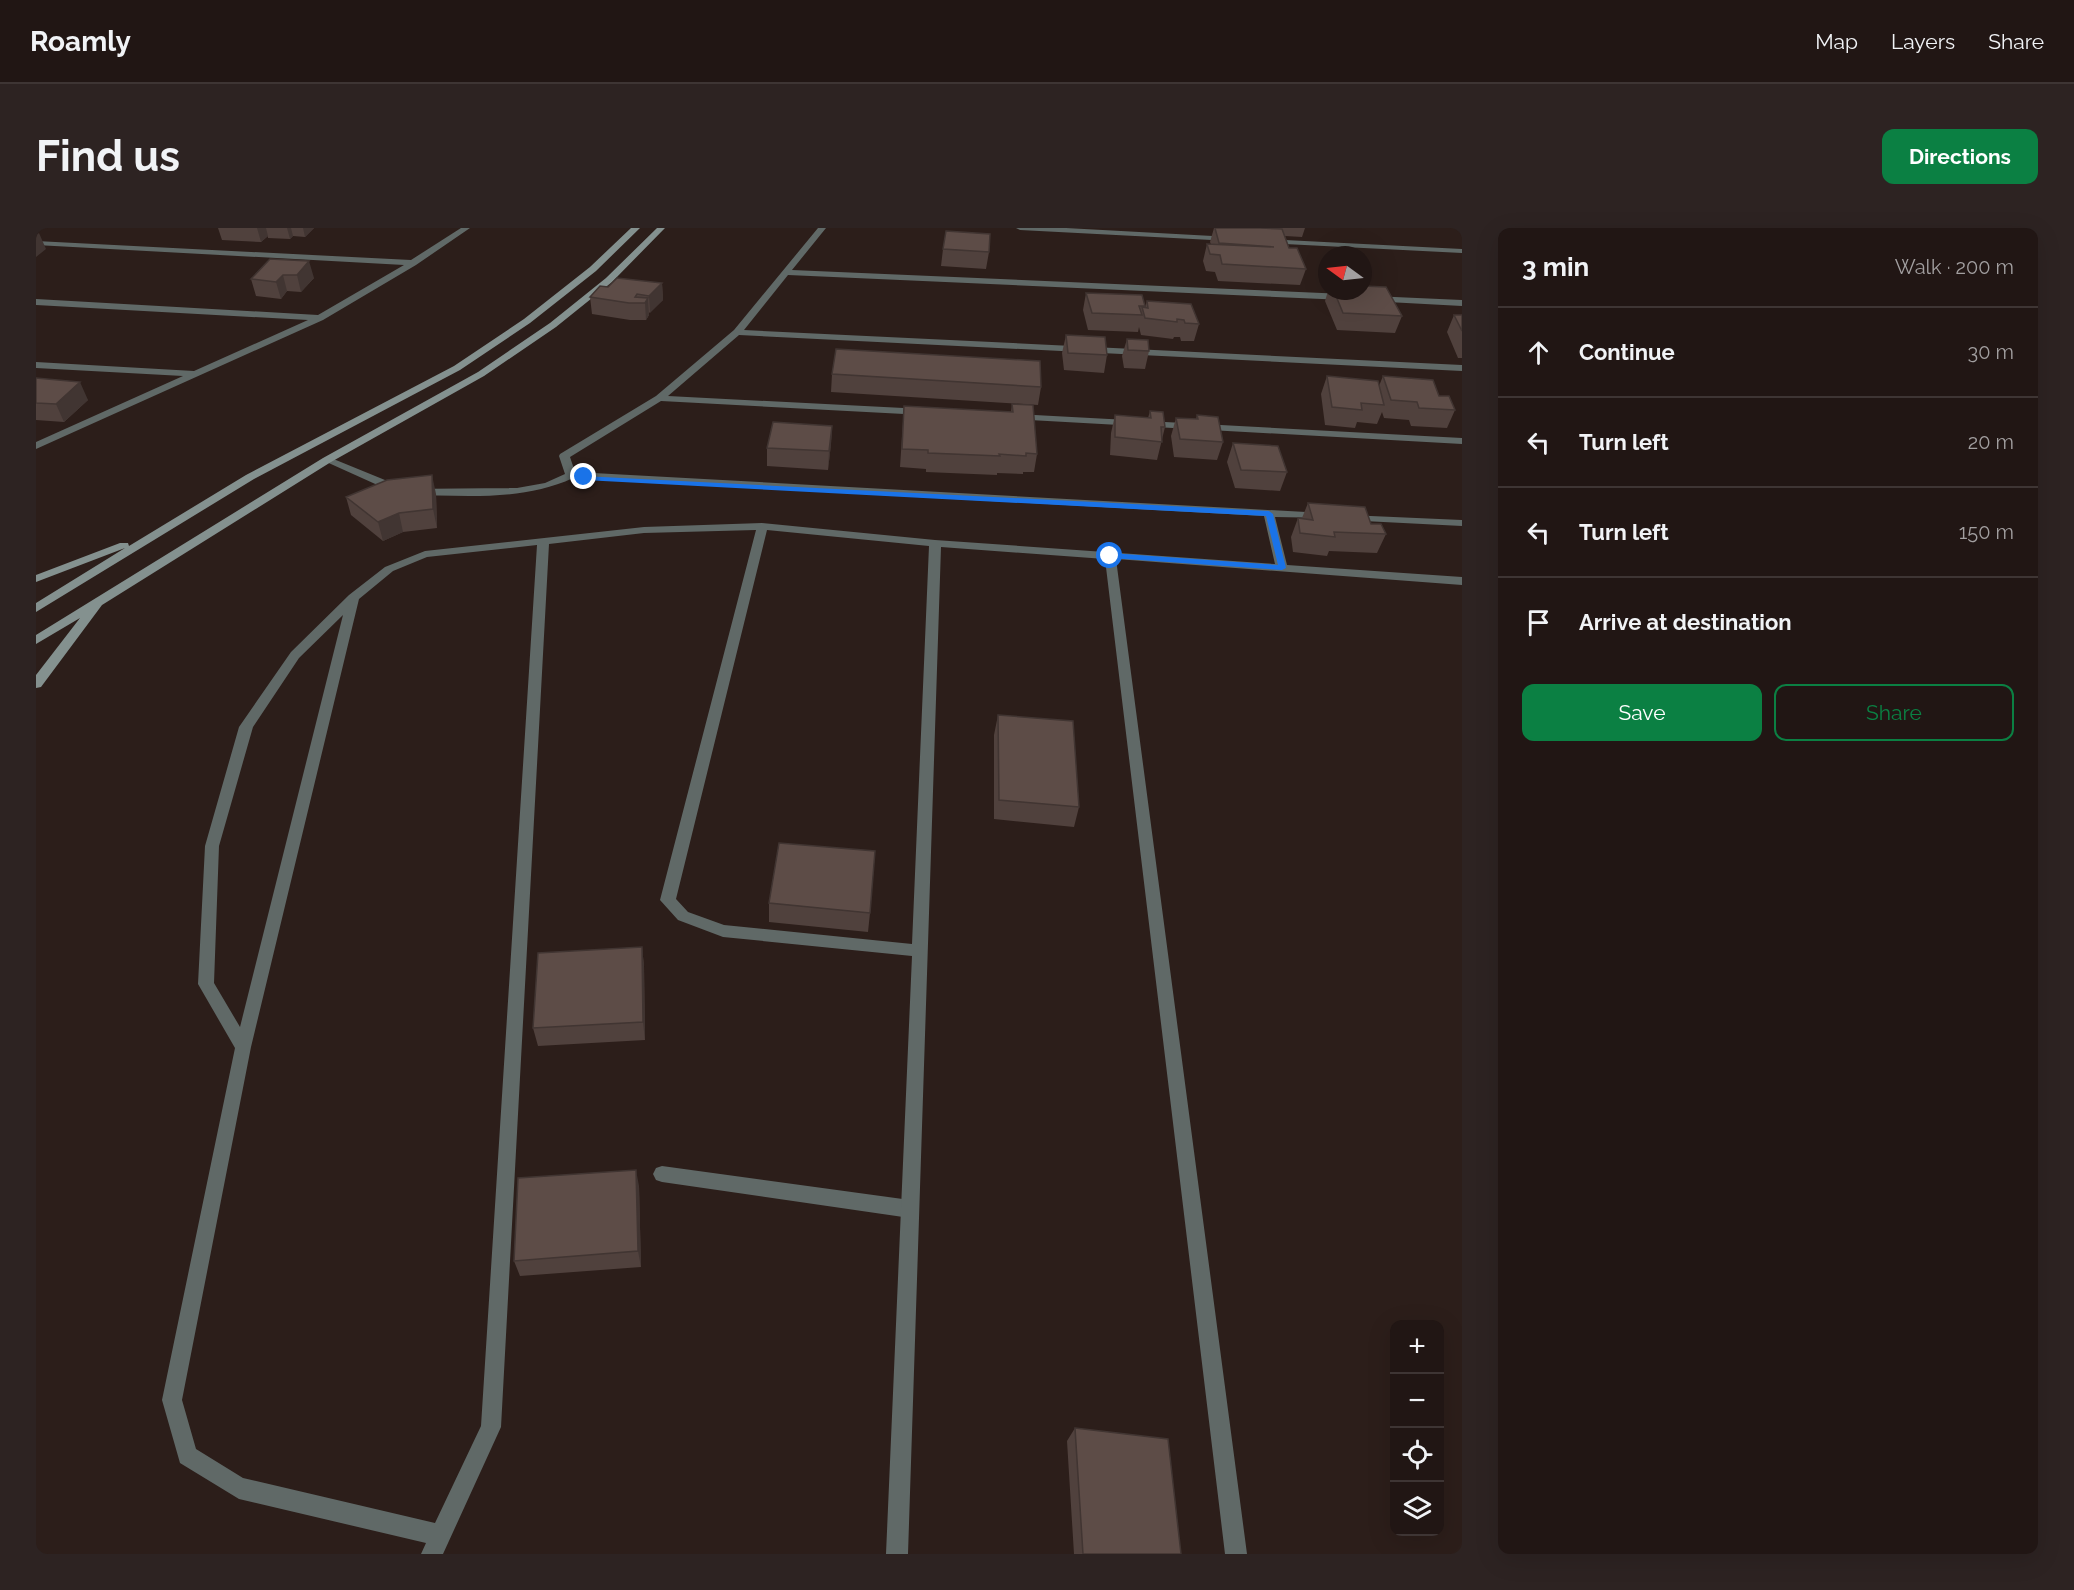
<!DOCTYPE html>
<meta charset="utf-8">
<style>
body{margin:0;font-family:Raleway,sans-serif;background:#2d2322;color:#f1f3f6}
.controls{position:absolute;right:18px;bottom:18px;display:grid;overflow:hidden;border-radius:12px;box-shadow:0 6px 24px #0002}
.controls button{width:54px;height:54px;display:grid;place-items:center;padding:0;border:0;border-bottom:2px solid #3e3534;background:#211614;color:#f1f3f6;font:30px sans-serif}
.compass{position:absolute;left:1282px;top:18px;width:54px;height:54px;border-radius:50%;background:#211614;box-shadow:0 6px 24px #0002;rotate:285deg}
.stop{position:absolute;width:18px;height:18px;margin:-14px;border:4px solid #1a73e8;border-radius:50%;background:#fff}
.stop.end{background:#1a73e8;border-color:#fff;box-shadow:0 2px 6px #0008}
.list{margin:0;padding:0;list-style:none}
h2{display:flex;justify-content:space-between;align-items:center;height:78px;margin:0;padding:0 24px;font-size:26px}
h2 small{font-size:20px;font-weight:400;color:#a29fa0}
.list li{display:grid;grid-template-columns:39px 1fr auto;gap:18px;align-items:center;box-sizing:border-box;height:90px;padding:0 24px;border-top:2px solid #3e3534}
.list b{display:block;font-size:22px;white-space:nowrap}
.list em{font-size:20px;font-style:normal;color:#a29fa0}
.actions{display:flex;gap:12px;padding:18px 24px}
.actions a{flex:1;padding:14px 0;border:2px solid #0b8043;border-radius:12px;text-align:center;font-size:21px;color:#0b8043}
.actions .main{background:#0b8043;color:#fff}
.icon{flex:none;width:33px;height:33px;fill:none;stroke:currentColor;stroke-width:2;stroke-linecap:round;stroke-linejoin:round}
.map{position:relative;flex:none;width:1426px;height:1326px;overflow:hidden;border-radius:12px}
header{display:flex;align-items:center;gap:36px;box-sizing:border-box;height:84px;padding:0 30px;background:#211614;border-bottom:2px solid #3e3534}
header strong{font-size:28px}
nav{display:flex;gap:33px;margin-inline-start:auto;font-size:21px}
.intro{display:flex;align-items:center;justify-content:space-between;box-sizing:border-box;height:144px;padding:0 36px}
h1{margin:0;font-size:42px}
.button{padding:15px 27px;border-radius:12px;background:#0b8043;color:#fff;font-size:21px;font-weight:700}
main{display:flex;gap:36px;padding:0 36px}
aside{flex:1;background:#211614;border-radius:12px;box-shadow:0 6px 24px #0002}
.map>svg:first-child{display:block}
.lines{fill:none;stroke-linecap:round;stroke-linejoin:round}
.lane{fill:#606967;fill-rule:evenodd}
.street{fill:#606967;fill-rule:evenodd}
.secondary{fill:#84918f;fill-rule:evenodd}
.wall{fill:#50413d}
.shaded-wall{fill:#413532}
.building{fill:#5d4c47;stroke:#413532;stroke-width:1.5}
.route{fill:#1a73e8}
</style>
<header>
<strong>Roamly</strong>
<nav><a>Map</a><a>Layers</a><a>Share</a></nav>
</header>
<div class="intro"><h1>Find us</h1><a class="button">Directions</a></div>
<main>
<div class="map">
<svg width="1426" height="1326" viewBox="0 0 1426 1326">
<rect width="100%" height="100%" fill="#2c1e1a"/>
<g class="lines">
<path class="lane" d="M626,938L874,972L881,975L883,981L881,987L874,990L626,954L620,952L617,946L620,940Z"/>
<path class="street" d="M425,0H434L380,37L287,92L0,221V214L147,148L0,140V134L158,143L272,92L0,77V71L282,87L368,37L0,17V13L375,32Z
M782,0H790L756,42L1309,66L1313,69L1309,72L752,47L708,102L1426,137V143L703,107L632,168L887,181L892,184L887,187L625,173L534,229L539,244L1288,285L1292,286V290L1239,289L1251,337L1426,349V357L1080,331L1211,1326H1189L1069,331L905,319L872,1326H850L876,728L687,709L642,692L624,672L720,302L608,305L513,316L465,1199L407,1326H385L390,1315L203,1271L144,1235L126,1172L199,820L162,756L169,618L203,499L255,424L313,367L349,339L389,323L608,299L726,295L899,312L1239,336L1228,288L537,250C486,274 426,267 371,267L357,264L286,232L295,230L371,261L481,260L509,255L529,246L523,228L524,226L620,168L698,102ZM731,302L893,318L876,716L688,697L652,684L640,671ZM501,317L445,1198L399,1295L207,1250L160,1221L146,1172L215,819L323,371L357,343L391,329ZM307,387L204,799L178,755L183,618L217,499L263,430Z
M980,0H1030L1195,9L1199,11L1195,13L984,2Z
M1231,11L1426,21V25L1228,15V11Z
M1336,68L1426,72V78L1333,73L1332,71Z
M980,186L1426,210V216L976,191V187Z
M1312,287L1426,292V298L1308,292V288Z"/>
<path class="secondary" d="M595,0H604L560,43L494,95L424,142L218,251L0,384V375L89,320L0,354V347L84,315H92L93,318L210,247L418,138L488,91L554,39Z
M621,0H629L576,54L520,99L448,148L295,234L66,377L5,459L0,460V447L44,390L0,416V407L287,230L442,144L514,95L570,50Z"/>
</g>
<path class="wall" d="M182,0H278L269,9L257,8L254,11L232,10V8L225,14L186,12Z
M1178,0H1269L1266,9L1249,8L1253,20L1270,41L1264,57L1182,53L1179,44L1170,43L1167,33L1171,16H1175L1174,14Z
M907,21L953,24L950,41L905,38Z
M234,31L278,50L265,64L251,63L245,71L220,68L215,51Z
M626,55L627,72L613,85V87L610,92H594L556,86L554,69L572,59Z
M1292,63H1327L1366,88L1359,105L1301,102L1289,73Z
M1050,65L1109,78V79L1111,73L1163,96L1158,113H1145L1144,109H1138L1137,111L1105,107L1103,99L1102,104L1052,102L1047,82Z
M1418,87L1426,103V130H1422L1411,104Z
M1030,107L1071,127L1068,145L1028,142L1026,125Z
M1091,111L1113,123L1109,141L1088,140L1086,128Z
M796,146L1005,159L1002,177L795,164Z
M1291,148L1343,158L1347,148L1403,168L1419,182L1411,200L1375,198L1373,192L1348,190L1346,184L1341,196L1321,194L1319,200L1289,197L1285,166Z
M0,150L52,172L28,194L0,192Z
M976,176L1001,226L998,244H987V246L961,245V247L890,244V241L864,239L868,178L975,184Z
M1114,183L1129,199L1121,232L1074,227L1075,205L1079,187L1112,190Z
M1161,187L1187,214L1181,232L1138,229L1135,208L1140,190L1160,191Z
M796,198L795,216L792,242L731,238V220Z
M1197,215L1251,244L1244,263L1199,260L1191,234Z
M400,266L401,300L367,304L347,313L315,287L310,269Z
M1272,275L1335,296L1350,306L1341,325L1293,323L1291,328L1257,324L1255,309L1262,290H1266Z
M962,487L1043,579L1038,599L958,591V507Z
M733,675L834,685L832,704L733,694Z
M606,719L608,738L609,812L502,818L497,800Z
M603,958L605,1039L484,1048L478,1033Z
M1039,1200L1145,1326H1038L1031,1213Z"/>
<path class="shaded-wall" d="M221,0H230L232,8L225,14Z
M251,0H255L257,8L254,11Z
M267,0H278L269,9Z
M3,5L10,21L0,29V7Z
M273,33L278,50L265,64L261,47Z
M247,47L251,63L245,71L240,54Z
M626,55L627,72L614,85L613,68Z
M612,70L613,87L610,92L609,75Z
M44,154L52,172L28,194L20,176Z
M796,198L795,216L792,242L793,223Z
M396,247L400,266L401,300L397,281Z
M363,285L367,304L347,313L342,294Z
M606,719L608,738L609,812L607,794Z
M600,942L603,958L605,1039L602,1023Z"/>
<path class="building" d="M1179,0H1224L1246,1L1253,20H1261L1270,41L1186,36L1184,27L1174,26L1171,16L1238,19L1183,15Z
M910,3L954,6L953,24L907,21Z
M234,31L273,33L261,47H247L240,54L215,51Z
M581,50L626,55L613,68L601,66L599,69L612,70L609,75H593L554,69L564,58L572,59Z
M1327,58L1350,59L1366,88L1307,85L1298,63H1327Z
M1050,65L1106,67L1109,78H1103L1106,87L1056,85Z
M1111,73L1155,76L1163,96L1149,95L1148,92L1141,91V94L1109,90L1106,79L1112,80Z
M1418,87H1426V103Z
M1030,107L1069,109L1071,127L1032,125Z
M1091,111L1112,112L1113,123L1092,122Z
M800,121L1004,133L1005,159L796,146Z
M1291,148L1342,153L1348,177L1325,175L1326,182L1296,179Z
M1347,148L1397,152L1403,168H1413L1419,182L1383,180L1381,174L1355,172Z
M0,150L44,154L20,176L0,175Z
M976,176L997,177L1001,226L990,225V228L963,226L964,228L892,225V222L866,221L868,178L977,184Z
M1114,183L1127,184L1129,199H1125L1126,214L1079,209V187L1115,190Z
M1161,187L1182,189L1187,214L1144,211L1140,190L1162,191Z
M737,194L796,198L793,223L731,220Z
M1197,215L1242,218L1251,244L1205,242Z
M396,247L397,281L363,285L342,294L310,269L351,252Z
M1272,275L1329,279L1335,296H1345L1350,306L1298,304L1299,309L1264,305L1262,290L1277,292Z
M962,487L1037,493L1043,579L963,572Z
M743,615L839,623L834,685L733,675Z
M606,719L607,794L497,800L502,725Z
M600,942L602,1023L478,1033L482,950Z
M1039,1200L1132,1211L1145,1326H1047Z"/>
<path class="route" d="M546,248L1233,283L1237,286L1250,340L1246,342L1074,330L1070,328L1074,325L1242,337L1230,288L548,252Z"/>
</svg>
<div class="controls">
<button>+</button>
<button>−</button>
<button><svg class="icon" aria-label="locate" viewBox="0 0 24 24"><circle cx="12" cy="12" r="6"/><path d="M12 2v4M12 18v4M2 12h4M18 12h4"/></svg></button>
<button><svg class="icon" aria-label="layers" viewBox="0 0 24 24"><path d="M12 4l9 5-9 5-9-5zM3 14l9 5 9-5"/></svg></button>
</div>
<svg class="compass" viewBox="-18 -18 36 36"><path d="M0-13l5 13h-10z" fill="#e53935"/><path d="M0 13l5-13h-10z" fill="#a29fa0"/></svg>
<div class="stop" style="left:1074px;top:328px"></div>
<div class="stop end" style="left:548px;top:249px"></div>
</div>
<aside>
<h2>3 min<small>Walk · 200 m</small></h2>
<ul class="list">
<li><svg class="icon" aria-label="ahead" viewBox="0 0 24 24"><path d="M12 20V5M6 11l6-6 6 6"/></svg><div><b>Continue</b></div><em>30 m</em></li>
<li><svg class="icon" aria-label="left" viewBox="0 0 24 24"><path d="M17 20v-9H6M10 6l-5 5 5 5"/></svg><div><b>Turn left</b></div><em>20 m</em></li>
<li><svg class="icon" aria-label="left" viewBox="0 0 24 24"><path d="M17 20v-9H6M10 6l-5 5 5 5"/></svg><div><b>Turn left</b></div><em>150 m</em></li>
<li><svg class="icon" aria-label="arrive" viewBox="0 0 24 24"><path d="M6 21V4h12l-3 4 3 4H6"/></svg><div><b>Arrive at destination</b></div></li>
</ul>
<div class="actions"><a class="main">Save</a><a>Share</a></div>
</aside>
</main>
